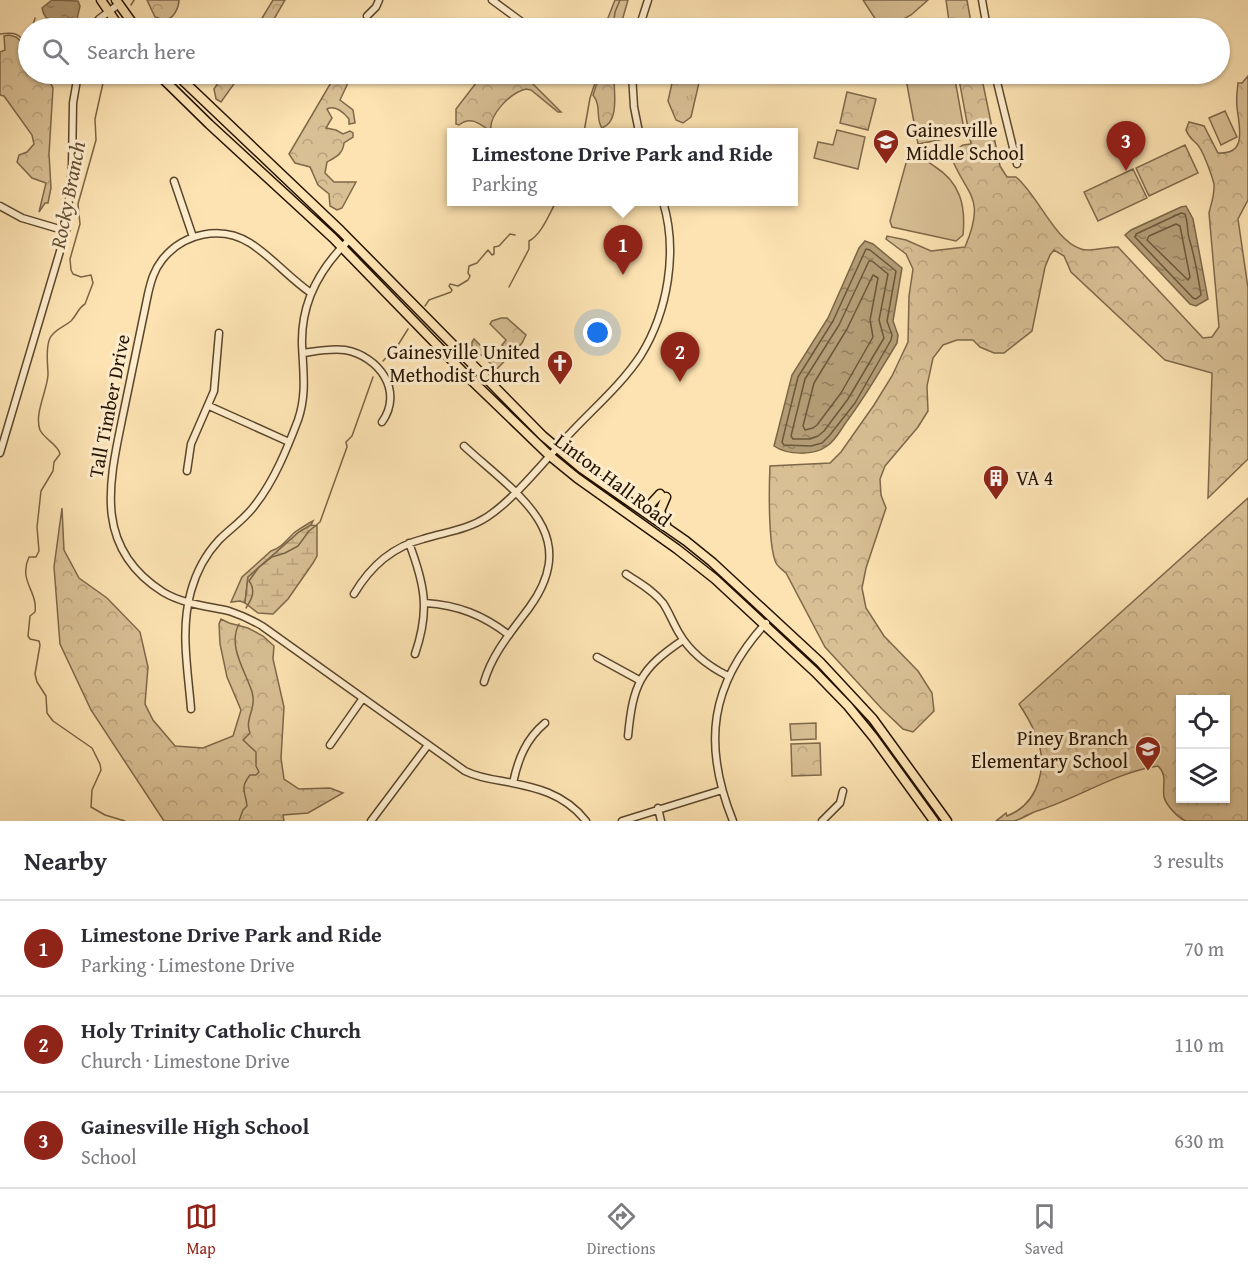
<!DOCTYPE html>
<meta charset="utf-8">
<style>
body{margin:0;font-family:"Gentium Book Plus",serif;background:#f2f2f3;color:#2b2b33}
.controls{position:absolute;right:18px;bottom:18px;display:grid;overflow:hidden;border-radius:0px;box-shadow:0 2px 4px #0004}
.controls button{width:54px;height:54px;display:grid;place-items:center;padding:0;border:0;border-bottom:2px solid #e1e1e2;background:#fff;color:#2b2b33;font:30px sans-serif}
.you{position:absolute;left:598px;top:333px;width:21px;height:21px;margin:-15px;border:4px solid #fff;border-radius:50%;background:#1a73e8;box-shadow:0 0 0 9px #1a73e833}
.badge{display:grid;place-items:center;width:39px;height:39px;border-radius:50%;background:#8f2418;color:#fff;font-size:20px;font-weight:700}
.pin{position:absolute;translate:-50% -50px;filter:drop-shadow(0 2px 3px #0008)}
.pin::after{content:'';position:absolute;top:32px;width:21px;height:18px;background:inherit;clip-path:polygon(0 0,100% 0,50% 100%)}
.popup{position:absolute;left:447px;top:128px;width:351px;height:78px;box-sizing:border-box;display:grid;place-content:center;border-radius:0px;background:#fff;filter:drop-shadow(0 2px 4px #0005);font-size:20px;white-space:nowrap;color:#7c7c81}
.popup b{font-size:22px;color:#2b2b33}
.popup::after{content:'';position:absolute;left:50%;top:100%;margin-left:-12px;border:12px solid transparent;border-top-color:#fff}
.list{margin:0;padding:0;list-style:none}
h2{display:flex;justify-content:space-between;align-items:center;height:78px;margin:0;padding:0 24px;font-size:26px}
h2 small{font-size:20px;font-weight:400;color:#7c7c81}
.list li{display:grid;grid-template-columns:39px 1fr auto;gap:18px;align-items:center;box-sizing:border-box;height:96px;padding:0 24px;border-top:2px solid #e1e1e2}
.list b{display:block;font-size:22px;white-space:nowrap}
.list p{margin:0;font-size:20px;white-space:nowrap;color:#7c7c81}
.list em{font-size:20px;font-style:normal;color:#7c7c81}
.icon{flex:none;width:33px;height:33px;fill:none;stroke:currentColor;stroke-width:2;stroke-linecap:round;stroke-linejoin:round}
.map{position:relative;flex:none;width:1248px;height:821px;overflow:hidden}
.search{position:absolute;background:#fff;box-shadow:0 2px 4px #0004;left:18px;right:18px;top:18px;height:66px;display:flex;align-items:center;gap:15px;box-sizing:border-box;padding:0 21px;border-radius:33px;color:#7c7c81;font-size:22px}
.sheet{height:366px;background:#fff}
nav{display:flex;justify-content:space-around;align-items:center;box-sizing:border-box;height:84px;border-top:2px solid #e1e1e2;background:#fff;font-size:16px;color:#7c7c81}
nav a{display:grid;justify-items:center;gap:3px}
nav .on{color:#8f2418}
.map>svg:first-child{display:block}
.grass{fill:url(#grass-tufts);stroke:#7e684a;stroke-width:1.5}
.forest{fill:url(#forest-crowns);stroke:#7e684a;stroke-width:1.5;fill-rule:evenodd}
.wetland{fill:url(#wetland-marsh);stroke:#7e684a;stroke-width:1.5}
.garden{fill:#d8bf94;stroke:#7e684a;stroke-width:1.5}
.water{fill:url(#water-ripples);stroke:#7a6546;stroke-width:1.5}
.lines{fill:none;stroke-linecap:round;stroke-linejoin:round}
.shore{stroke:#6c573a;stroke-width:1.5}
.stream{stroke:#7a6546;stroke-width:1.5}
.minor-casing{stroke:#5a462c;stroke-width:9}
.major-casing{stroke:#241200;stroke-width:11}
.minor{stroke:#feedcd;stroke-width:6}
.major{stroke:#fde3b2;stroke-width:8}
.labels{text-anchor:middle;stroke-width:6;stroke-linejoin:round;paint-order:stroke}
.poi-label{font-size:20px;fill:#241200;stroke:#feedcd;text-anchor:start}
.street-label{font-size:20px;fill:#241200;stroke:#feedcd}
.water-label{font-size:21px;font-style:italic;fill:#645035;stroke:#feedcd}
</style>
<div class="map">
<svg width="1248" height="821" viewBox="0 0 1248 821">
<defs>
<pattern id="grass-tufts" width="24" height="20" patternUnits="userSpaceOnUse" patternTransform="scale(1.5)"><rect width="24" height="20" fill="#d8bf94"/><path d="M3 7l-1-3M5 7V3M7 7l1-3M15 17l-1-3M17 17v-4M19 17l1-3" fill="none" stroke="#b9a37e"/></pattern>
<pattern id="forest-crowns" width="20" height="18" patternUnits="userSpaceOnUse" patternTransform="scale(1.5)"><rect width="20" height="18" fill="#d8bf94"/><path d="M2 6a3 3 0 1 1 6 0M12 15a3 3 0 1 1 6 0" fill="none" stroke="#b9a37e"/></pattern>
<pattern id="wetland-marsh" width="20" height="14" patternUnits="userSpaceOnUse" patternTransform="scale(1.5)"><rect width="20" height="14" fill="#d8bf94"/><path d="M1 5h8M5 5V1M11 12h8M15 12V8" fill="none" stroke="#b9a37e"/></pattern>
<pattern id="water-ripples" width="26" height="14" patternUnits="userSpaceOnUse" patternTransform="scale(1.5)"><rect width="26" height="14" fill="#b39c75"/><path d="M2 4q2-2 4 0t4 0M15 11q2-2 4 0t4 0" fill="none" stroke="#917e5e"/></pattern>
</defs>
<rect width="100%" height="100%" fill="#fde3b2"/>
<filter id="stains"><feTurbulence type="fractalNoise" baseFrequency=".00333" numOctaves="4"/><feColorMatrix values="0 0 0 0 .2 0 0 0 0 .09 0 0 0 0 .02 0 0 0 .5 -.17"/></filter>
<radialGradient id="worn" r=".72"><stop offset=".6" stop-color="#630" stop-opacity="0"/><stop offset="1" stop-color="#630" stop-opacity=".3"/></radialGradient>
<path class="grass" d="M674,74H701L691,117L683,123L676,120L668,101Z"/>
<path class="forest" d="M147,0H179C179,7 174,19 165,20C161,20 158,17 155,17Z
M273,0H285L271,24L272,28H256Z
M615,0H628L620,28H604Z
M946,0H967L972,28H950Z
M9,35L16,37L27,47L28,74H38L42,79L51,84L53,88L49,154L51,188L48,203H45L39,212L46,183L32,178L17,162L19,155L27,152L34,144L32,135L4,96L0,95V52L5,50L4,36Z
M224,74H241L221,102L216,99L214,89Z
M336,74H372L373,80L367,82L348,78L347,85L340,100L353,110L355,123L349,124V119C344,113 335,105 327,109L332,118L326,128L336,130L343,134L350,131L353,133V137L344,143C343,154 336,157 327,162L325,173L334,182H356L342,208L337,210L330,206L329,194L318,185L310,167L295,163L289,154Z
M483,74H523L561,112H558L531,90L526,89C510,93 488,115 491,132C481,125 472,115 459,125L456,124V109Z
M600,74H614C613,89 621,121 602,128C595,119 602,106 593,95Z
M958,74H981L1000,166L1007,177H1016C1038,195 1054,240 1081,249C1092,253 1106,246 1118,247L1203,338L1212,337L1219,327L1209,213C1211,204 1215,194 1214,184C1212,176 1203,150 1197,144C1192,139 1189,138 1186,130L1189,122L1204,126L1218,153C1248,155 1239,127 1237,107C1236,99 1237,91 1238,83H1242L1248,76V200L1238,219L1248,288V459L1208,498L1212,373L1165,360L1071,272L1064,256L1054,250L1050,255L1045,267L1032,331L1004,353H994L980,347L973,340H957L943,345L933,358L927,386L928,411L918,427L885,466L880,479L881,495L886,508L866,568L862,588L866,608L884,636L918,671L932,693L934,711L913,732L903,729L882,709L825,647L786,573C783,570 778,567 776,563C768,546 769,487 770,466L830,463L841,452L874,405L892,376L908,342L909,296L913,269L906,254L886,239L887,236L906,240L931,251L965,247C987,195 966,197 950,154L963,145L971,144Z
M847,92L876,99L868,130L840,123Z
M1185,145L1198,173L1149,196L1136,168Z
M1133,169L1147,198L1098,221L1084,192Z
M501,318H507L526,335L522,343L497,369L472,347V342L474,339L491,356L497,350L500,353L505,348L502,345L506,340L490,324L492,321Z
M1248,498V821C1239,821 1191,821 1186,821C1178,818 1166,805 1164,797C1162,784 1168,776 1158,766C1117,772 1080,797 1040,810C1031,812 1023,819 1014,821C1009,821 1001,821 996,821L1006,813L1007,816C1040,803 1049,764 1035,733C1031,723 1025,713 1019,704ZM1180,700H1226V798H1180Z
M62,508L64,550L79,578L107,598L140,632L148,667L145,704L153,720L175,746L203,748L233,736L241,710L227,677L220,644L219,624L221,619L229,623L248,628L263,636L274,646L273,659L284,707L281,758L284,779L299,789L330,788L343,793L308,813L283,815L284,821H164L91,710L60,644L54,567Z
M313,521L311,525L299,532L248,577L245,603L240,601L231,602L242,577L271,551C282,548 287,539 295,532C301,528 307,524 313,521Z
M820,743L821,775L792,776L791,744Z"/>
<path class="wetland" d="M311,525L317,526V556L313,563L288,599L273,614L258,613L245,603L248,577L299,532Z"/>
<path class="garden" d="M863,0H928L911,15L891,26L878,23Z
M905,74H954L965,135L918,144Z
M1225,111L1237,137L1221,145L1209,118Z
M837,130L865,137L858,169L814,158L818,142L833,145Z
M913,158C921,158 928,161 934,166C960,182 966,205 963,235L956,241L892,227L890,221L906,163Z
M816,723V739L791,740L790,724Z"/>
<path class="water" d="M52,0L78,1L80,6L75,28C60,29 45,24 42,8Z
M1186,206L1193,219L1208,299L1196,306L1190,304L1125,235L1131,230L1181,207Z
M865,241L873,244L902,268L893,321L898,335L897,343C881,369 866,396 847,421C841,429 836,440 827,446C814,456 787,455 774,446L792,375L828,318L859,248Z"/>
<g class="lines">
<path class="shore" d="M1181,213L1185,214C1188,222 1187,230 1189,238C1195,257 1198,276 1201,295L1196,299L1193,298L1135,237L1136,234Z
M1176,224L1180,226L1190,277L1188,280L1147,240L1149,236Z
M866,249L870,250L896,271L887,321L892,335L891,340L855,403L829,436L822,443L811,446L784,445L782,442L798,377L833,321Z
M869,261H872L888,274L879,320L884,338L848,399L824,431L818,436L810,439H793L791,436L805,379L839,325Z
M873,275L878,278L870,320L873,337L841,393L817,425L813,428L805,430L803,426L814,383L847,329Z"/>
<path class="stream" d="M131,5L134,0
M32,28L35,18
M613,28L615,12L620,0
M0,34C16,32 19,33 28,47
M105,74L95,119L96,140L78,204L80,224L70,259L71,270L73,274L81,277L91,275L93,283L85,304C78,308 77,315 71,321C64,327 55,329 50,338C45,348 48,364 48,375C47,391 34,414 40,430C45,440 58,444 60,454L54,462L53,471L41,491L37,527L39,551L36,557H29C18,581 38,591 35,612L30,616L28,636L30,639L39,641L40,645L35,674L37,682L46,696L47,713L53,721L92,748L100,764L101,770L92,790L91,807L105,815L125,821
M89,77L102,82
M584,132L590,98L598,74
M509,287L529,249V241C542,234 549,214 556,202
M425,306L429,300L451,292L452,290L449,286L450,284L458,286L468,280L470,276L468,273L469,266L477,263L488,250L492,255L494,254V247L499,246L510,234L515,235
M383,361L398,345L408,329
M246,608C252,599 256,590 249,581L259,567L272,557L285,553L298,546L309,531L320,522L347,447L346,442L352,436L373,377
M239,821L243,810L247,806C246,792 239,789 250,775H256L259,772L256,766V752L243,740L250,733C244,719 257,709 252,692C246,672 227,646 239,624"/>
<g class="minor-casing">
<path id="minor" d="M492,0L530,28
M982,0L987,28
M367,16L376,7L379,0
M92,28L99,19L119,4
M639,28L648,0
M632,74L634,107L639,132
M995,74L1017,164
M174,181L193,237
M0,206L22,218L66,231
M311,293C289,278 272,257 250,243C221,225 183,233 162,260C154,270 151,281 148,294C140,333 132,371 124,410C110,479 91,546 163,592C183,604 207,606 229,611C241,615 252,620 262,626L465,771C477,777 489,779 502,781C535,787 564,793 586,821
M303,353C317,351 331,348 345,350C379,356 404,391 382,422
M209,406L289,442
M464,446C516,494 584,533 529,608C511,632 492,654 484,682
M0,453L66,231L72,167L73,103L78,74
M187,471L191,444L214,391L219,333
M409,543C425,585 430,611 415,654
M626,574C639,583 653,590 663,603C669,612 673,623 679,633C690,652 708,666 728,676
M354,594C370,567 391,547 423,539C445,532 467,530 487,517C513,500 543,463 564,440C589,412 620,387 641,355C668,311 678,251 663,202
M425,603C458,605 483,615 509,635
M597,657L639,680
M191,709C188,670 180,630 191,591C196,573 206,554 219,540C231,528 245,519 255,505C274,481 287,449 298,420C307,394 303,371 302,344C301,303 320,268 349,240
M628,736C633,684 640,669 683,640
M330,745L363,698
M513,783C518,759 526,739 545,723
M658,808L661,821
M371,821L428,745
M622,821L722,790
M733,821C702,744 710,684 766,623
M822,821L840,803L843,791"/>
</g>
<g class="major-casing">
<path id="major" d="M101,0L120,28
M116,0L136,28
M158,74L209,124L333,238L466,375L550,456L577,478L677,549L715,579L815,672L848,706L874,738L934,821
M176,74L341,231L543,436L581,468L686,541L712,562L820,662L873,719L947,821
M666,497L660,511L666,525
M636,503L650,505L660,494"/>
</g>
<use href="#minor" class="minor"/>
<use href="#major" class="major"/>
</g>
<defs>
<g id="school-pin" transform="scale(1.35)"><path d="M0 17L-7.5 6A9.5 9.5 0 1 1 7.5 6Z" fill="#8f2418" stroke="#feedcd"/><path d="M0-5L7-2L0 1L-7-2ZM-4 1L0 2.5L4 1V4Q0 6-4 4Z" fill="#fff"/></g>
<g id="church-pin" transform="scale(1.35)"><path d="M0 17L-7.5 6A9.5 9.5 0 1 1 7.5 6Z" fill="#8f2418" stroke="#feedcd"/><path d="M-1.2-6h2.4v3.5h3.3v2.4h-3.3V6h-2.4V-.1h-3.3v-2.4h3.3Z" fill="#fff"/></g>
<g id="building-pin" transform="scale(1.35)"><path d="M0 17L-7.5 6A9.5 9.5 0 1 1 7.5 6Z" fill="#8f2418" stroke="#feedcd"/><path d="M-4-6H4V6H1V3H-1V6H-4ZM-2.5-4.3h1.7v1.8h-1.7ZM.8-4.3h1.7v1.8H.8ZM-2.5-1h1.7V.8h-1.7ZM.8-1h1.7V.8H.8Z" fill="#fff"/></g>
</defs>
<g fill-rule="evenodd">
<use href="#school-pin" x="886" y="142"/>
<use href="#church-pin" x="560" y="363"/>
<use href="#building-pin" x="996" y="478"/>
<use href="#school-pin" x="1148" y="749"/>
</g>
<g class="labels">
<g class="poi-label">
<text x="906" y="137">Gainesville<tspan x="906" dy="23">Middle School</tspan></text>
<text x="540" y="359" text-anchor="end">Gainesville United<tspan x="540" dy="23">Methodist Church</tspan></text>
<text x="1016" y="485">VA 4</text>
<text x="1128" y="745" text-anchor="end">Piney Branch<tspan x="1128" dy="23">Elementary School</tspan></text>
</g>
<g class="street-label">
<text transform="translate(109 406) rotate(-79)" y="7">Tall Timber Drive</text>
<text transform="translate(613 480) rotate(37)" y="7">Linton Hall Road</text>
</g>
<g class="water-label">
<text transform="translate(68 195) rotate(-79)" y="7">Rocky Branch</text>
</g>
</g>
<rect width="100%" height="100%" filter="url(#stains)"/>
<rect width="100%" height="100%" fill="url(#worn)"/>
</svg>
<div class="controls">
<button><svg class="icon" aria-label="locate" viewBox="0 0 24 24"><circle cx="12" cy="12" r="6"/><path d="M12 2v4M12 18v4M2 12h4M18 12h4"/></svg></button>
<button><svg class="icon" aria-label="layers" viewBox="0 0 24 24"><path d="M12 4l9 5-9 5-9-5zM3 14l9 5 9-5"/></svg></button>
</div>
<div class="you"></div>
<div class="pin badge" style="left:623px;top:275px">1</div>
<div class="popup"><b>Limestone Drive Park and Ride</b>Parking</div>
<div class="pin badge" style="left:680px;top:382px">2</div>
<div class="pin badge" style="left:1126px;top:171px">3</div>
<div class="search"><svg class="icon" aria-label="search" viewBox="0 0 24 24"><circle cx="10" cy="10" r="6"/><path d="M15 15l6 6"/></svg>Search here</div>
</div>
<section class="sheet">
<h2>Nearby<small>3 results</small></h2>
<ul class="list">
<li><span class="badge">1</span><div><b>Limestone Drive Park and Ride</b><p>Parking · Limestone Drive</p></div><em>70 m</em></li>
<li><span class="badge">2</span><div><b>Holy Trinity Catholic Church</b><p>Church · Limestone Drive</p></div><em>110 m</em></li>
<li><span class="badge">3</span><div><b>Gainesville High School</b><p>School</p></div><em>630 m</em></li>
</ul>
</section>
<nav>
<a class="on"><svg class="icon" aria-label="map" viewBox="0 0 24 24"><path d="M3 6l6-2 6 2 6-2v14l-6 2-6-2-6 2zM9 4v14M15 6v14"/></svg>Map</a>
<a><svg class="icon" aria-label="directions" viewBox="0 0 24 24"><path d="M12 3l9 9-9 9-9-9zM9 14v-3h6M13 9l2 2-2 2"/></svg>Directions</a>
<a><svg class="icon" aria-label="saved" viewBox="0 0 24 24"><path d="M7 4h10v16l-5-4-5 4z"/></svg>Saved</a>
</nav>
